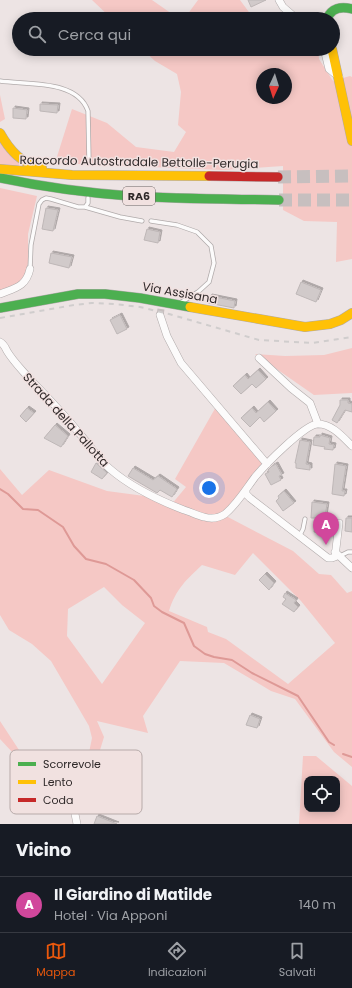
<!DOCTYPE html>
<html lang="it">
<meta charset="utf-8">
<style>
body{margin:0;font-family:Poppins,sans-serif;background:#242831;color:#f1f3f6}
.controls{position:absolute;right:12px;bottom:12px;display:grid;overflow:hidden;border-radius:8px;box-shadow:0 2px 10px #0003}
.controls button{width:36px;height:36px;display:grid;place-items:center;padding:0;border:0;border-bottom:1px solid #363941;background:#171b24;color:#f1f3f6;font:20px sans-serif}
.compass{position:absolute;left:256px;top:68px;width:36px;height:36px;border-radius:50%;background:#171b24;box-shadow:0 2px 10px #0003;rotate:184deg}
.you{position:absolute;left:209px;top:488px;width:14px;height:14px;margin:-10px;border:3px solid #fff;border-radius:50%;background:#1a73e8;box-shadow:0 0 0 6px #1a73e833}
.badge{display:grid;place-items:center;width:26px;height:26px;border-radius:50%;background:#ea580c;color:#fff;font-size:13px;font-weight:700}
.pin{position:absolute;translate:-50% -33px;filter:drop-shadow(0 1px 2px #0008)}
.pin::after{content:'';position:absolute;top:21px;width:14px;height:12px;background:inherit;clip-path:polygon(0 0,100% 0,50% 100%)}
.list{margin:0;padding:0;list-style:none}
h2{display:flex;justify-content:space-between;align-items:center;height:52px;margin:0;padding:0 16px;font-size:17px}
h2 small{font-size:13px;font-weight:400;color:#9ea1a6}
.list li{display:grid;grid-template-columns:26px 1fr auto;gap:12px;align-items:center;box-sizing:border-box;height:56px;padding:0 16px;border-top:1px solid #363941}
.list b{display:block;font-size:15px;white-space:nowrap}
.list p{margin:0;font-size:13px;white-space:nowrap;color:#9ea1a6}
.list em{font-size:13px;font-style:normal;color:#9ea1a6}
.icon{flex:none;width:22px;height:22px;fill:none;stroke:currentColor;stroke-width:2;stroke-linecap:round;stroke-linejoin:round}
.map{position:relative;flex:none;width:352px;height:824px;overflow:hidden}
.search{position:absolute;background:#171b24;box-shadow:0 2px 10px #0003;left:12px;right:12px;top:12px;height:44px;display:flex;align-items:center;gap:10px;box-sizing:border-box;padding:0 14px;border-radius:22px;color:#9ea1a6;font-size:15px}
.sheet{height:108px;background:#171b24}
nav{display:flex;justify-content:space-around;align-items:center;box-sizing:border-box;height:56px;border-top:1px solid #363941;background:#171b24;font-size:11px;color:#9ea1a6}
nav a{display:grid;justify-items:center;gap:2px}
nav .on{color:#ea580c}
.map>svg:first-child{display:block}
.green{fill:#f5c8c5;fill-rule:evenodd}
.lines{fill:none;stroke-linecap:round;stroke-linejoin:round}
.stream{stroke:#de9996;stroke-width:2}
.building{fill:#d1caca;stroke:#beb7b7;filter:url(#shadow)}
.street-tunnel{stroke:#c7bfbf;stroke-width:7;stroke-dasharray:7 3.5;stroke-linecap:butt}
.highway-tunnel{stroke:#c7bfbf;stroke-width:13;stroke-dasharray:13 6;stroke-linecap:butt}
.lane-casing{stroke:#b0aaaa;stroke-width:5}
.street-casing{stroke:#b0aaaa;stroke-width:8}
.fast-casing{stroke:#b0aaaa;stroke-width:10}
.slow-casing{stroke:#b0aaaa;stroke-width:10}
.jam-casing{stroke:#b0aaaa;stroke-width:10}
.lane{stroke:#fcfbfb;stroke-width:3.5}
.street{stroke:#fcfbfb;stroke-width:7}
.fast{stroke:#4caf50;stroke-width:9}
.slow{stroke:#ffc107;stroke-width:9}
.jam{stroke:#c62828;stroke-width:9}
.rail{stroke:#d0cdcd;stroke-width:2;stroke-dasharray:5 5;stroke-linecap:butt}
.labels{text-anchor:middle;stroke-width:3;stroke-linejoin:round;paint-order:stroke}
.shield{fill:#f1e1e0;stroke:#696060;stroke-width:1}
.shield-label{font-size:11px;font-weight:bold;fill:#2f2929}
.street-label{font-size:12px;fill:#2f2929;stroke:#f1e1e0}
.key{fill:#f1e1e0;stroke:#b7aaa9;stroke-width:1}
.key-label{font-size:11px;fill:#2f2929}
</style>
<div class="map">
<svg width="352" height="824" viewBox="0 0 352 824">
<defs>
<filter id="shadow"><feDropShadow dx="2" dy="-2" stdDeviation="0" flood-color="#0004"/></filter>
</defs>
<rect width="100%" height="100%" fill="#ede4e4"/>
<path class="green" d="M92,0H152L175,16L187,15L198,0H240L254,19H112Z
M142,49H275L280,55L304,49H318L319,59L333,81L350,76L352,77V259L336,262L337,222L304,221L283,210V166L223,170L55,163L72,109L107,123L136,147L174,152L186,132L178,125L181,92L177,74L155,61ZM262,74H286V98H262Z
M0,95L5,119L0,122Z
M0,137L30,168L0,165Z
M0,188L37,196L28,234V263L25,278L16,285L0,291Z
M352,348V393L314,395L255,354L285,356L324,355Z
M217,405L267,464L224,515L293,551L319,574L331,575L347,593L352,591V767L334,752L295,699L271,691L224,663L180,661L143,716L148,733L97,721L104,737L93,773L98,794L97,808L90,807L83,782L92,738L89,726L51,661L32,644L9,630L0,615V469L22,495L49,470L107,491L152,497L171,505L186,487L175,479ZM253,553L301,601L335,643L288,684L226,639L208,632L207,627L169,611C176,589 186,580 202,565L235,575ZM104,587L122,605L145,623L102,684L67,636L68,609Z
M0,721L19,750L13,753L0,739Z
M303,756H316L352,786V824H299ZM307,779H337V809H307Z"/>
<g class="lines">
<path class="stream" d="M0,489L8,494L23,509L38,510L63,527L74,546L86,559L106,564L134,580L151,598L154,606L162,612L184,623L194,646L205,654L214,657L232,660L252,673L298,696L329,742L334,745
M343,754L352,757"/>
</g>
<path class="building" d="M248,0H266L251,7Z
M40,104L58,105L57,113L40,111Z
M13,108L27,110L26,119L13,118Z
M46,208L58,210L53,231L42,229Z
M147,229L160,232L158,243L144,240Z
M51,253L72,257L69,268L49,263Z
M301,282L321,290L316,302L296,294Z
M210,296L235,301L234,308L208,303Z
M120,315L127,329L117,334L110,320Z
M258,370L266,379L256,388L252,384L241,394L233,386L245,375L248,379Z
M340,400H348V403L352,404V412L345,410L337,423L332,420L340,405Z
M268,402L276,411L264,422L260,417L250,427L241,418L252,408L256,413Z
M27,408L34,413L26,422L20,416Z
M55,425L68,436L61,447L44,438Z
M320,435L330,438L329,444L334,445L333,450L324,449L325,447L313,445L314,437H320Z
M300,440L310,442L306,464L310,465V470L296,468V463H295Z
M96,463L107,473L102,479L91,472Z
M276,464L282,475L279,476L281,480L271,485L265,474L269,472L268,470L272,466Z
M335,464L346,466L342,491H345L344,496L332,494Z
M133,468L153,480L158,476L177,489L172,497L160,490L157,493L128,476Z
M284,491L294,503L283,511L276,501L279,498L278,496Z
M312,502L327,504L325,517L331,518L329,534L314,532L316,518H311Z
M346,518H352V532L345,531Z
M265,574L274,583L269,590L259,580Z
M285,593L296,600L294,603L298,607L294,612L282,604L286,599L283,597Z
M250,715L260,719L257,728L246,725Z
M97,816L117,824H94Z"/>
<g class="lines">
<path class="street-tunnel" d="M160,315L161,309"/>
<path class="highway-tunnel" d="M278,177L352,176
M279,200H352"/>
<g class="lane-casing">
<path id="lane" d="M0,81C26,85 77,79 88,111L89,161
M85,207L88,203V198
M151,221L177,225L197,232L211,246L214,263L209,282L198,292L180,303
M30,269L31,245L39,204L42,200L46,198L51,199L78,207H85L120,217L142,221
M300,535L303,529L305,519
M340,556L348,552H352"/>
</g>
<g class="street-casing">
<path id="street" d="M279,0L283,7L297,19
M324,49L329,69L339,77
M0,294C15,288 26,287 30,269
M160,315L167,336L181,363L267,464
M0,342C4,344 5,347 7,351C13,361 21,369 28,377C45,395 63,413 79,433C90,445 98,459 110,469C132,488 158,500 184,510C191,512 198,516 204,517C211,519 219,518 225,514C237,504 246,489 255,477C265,465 303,426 317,424C331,423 343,437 352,446
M259,358L291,388L310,403L318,424
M246,490V494L250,498L328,558H332L335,557L339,523
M335,552L352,568
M75,814L77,824"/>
</g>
<g class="fast-casing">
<path id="fast" d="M327,19C331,8 341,6 352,9
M0,178C43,187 86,193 130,196C179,199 229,199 279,200
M0,308L78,294H105L140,298L190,307"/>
</g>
<g class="slow-casing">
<path id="slow" d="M332,49L352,141
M0,133C10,151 22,164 42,168
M0,169L72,175L209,176
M190,307L305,327L330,324L341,320L352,313"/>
</g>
<g class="jam-casing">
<path id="jam" d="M209,176L278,177"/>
</g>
<use href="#lane" class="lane"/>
<use href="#street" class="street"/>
<use href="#fast" class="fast"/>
<use href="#slow" class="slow"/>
<use href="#jam" class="jam"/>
<path class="rail" d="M0,318L74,305L92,303L114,304L140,307L169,314L259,340L313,343L352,337"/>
</g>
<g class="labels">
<rect class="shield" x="123" y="187" width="32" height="18" rx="3"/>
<g class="shield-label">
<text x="139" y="200">RA6</text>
</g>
<g class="street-label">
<text transform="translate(139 162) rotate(1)" y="4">Raccordo Autostradale Bettolle-Perugia</text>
<text transform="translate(180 293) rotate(10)" y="4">Via Assisana</text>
<text transform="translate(66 420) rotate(48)" y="4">Strada della Pallotta</text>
</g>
</g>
<rect x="10" y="750" width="132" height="64" rx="6" class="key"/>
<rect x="18" y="762" width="18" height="4" fill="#4caf50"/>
<rect x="18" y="780" width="18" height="4" fill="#ffc107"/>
<rect x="18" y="798" width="18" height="4" fill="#c62828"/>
<g class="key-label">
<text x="43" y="768">Scorrevole</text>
<text x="43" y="786">Lento</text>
<text x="43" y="804">Coda</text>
</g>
</svg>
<div class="controls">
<button><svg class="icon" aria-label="locate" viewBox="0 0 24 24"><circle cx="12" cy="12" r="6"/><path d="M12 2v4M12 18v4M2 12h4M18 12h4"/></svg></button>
</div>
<svg class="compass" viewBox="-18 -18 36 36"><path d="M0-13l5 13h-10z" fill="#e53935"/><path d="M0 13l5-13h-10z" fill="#9ea1a6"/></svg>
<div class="you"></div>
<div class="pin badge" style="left:326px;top:545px;background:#d1479c">A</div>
<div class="search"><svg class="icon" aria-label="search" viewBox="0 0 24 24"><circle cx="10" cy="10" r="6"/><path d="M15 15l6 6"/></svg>Cerca qui</div>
</div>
<section class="sheet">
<h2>Vicino<small></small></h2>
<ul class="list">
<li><span class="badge" style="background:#d1479c">A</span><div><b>Il Giardino di Matilde</b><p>Hotel · Via Apponi</p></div><em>140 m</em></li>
</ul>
</section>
<nav>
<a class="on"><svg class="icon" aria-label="map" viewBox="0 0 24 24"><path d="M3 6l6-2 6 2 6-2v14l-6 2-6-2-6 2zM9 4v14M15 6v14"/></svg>Mappa</a>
<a><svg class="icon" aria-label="directions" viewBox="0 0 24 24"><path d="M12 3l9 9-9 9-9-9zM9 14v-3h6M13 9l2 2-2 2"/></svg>Indicazioni</a>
<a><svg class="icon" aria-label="saved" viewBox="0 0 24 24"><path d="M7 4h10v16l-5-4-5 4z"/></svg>Salvati</a>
</nav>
